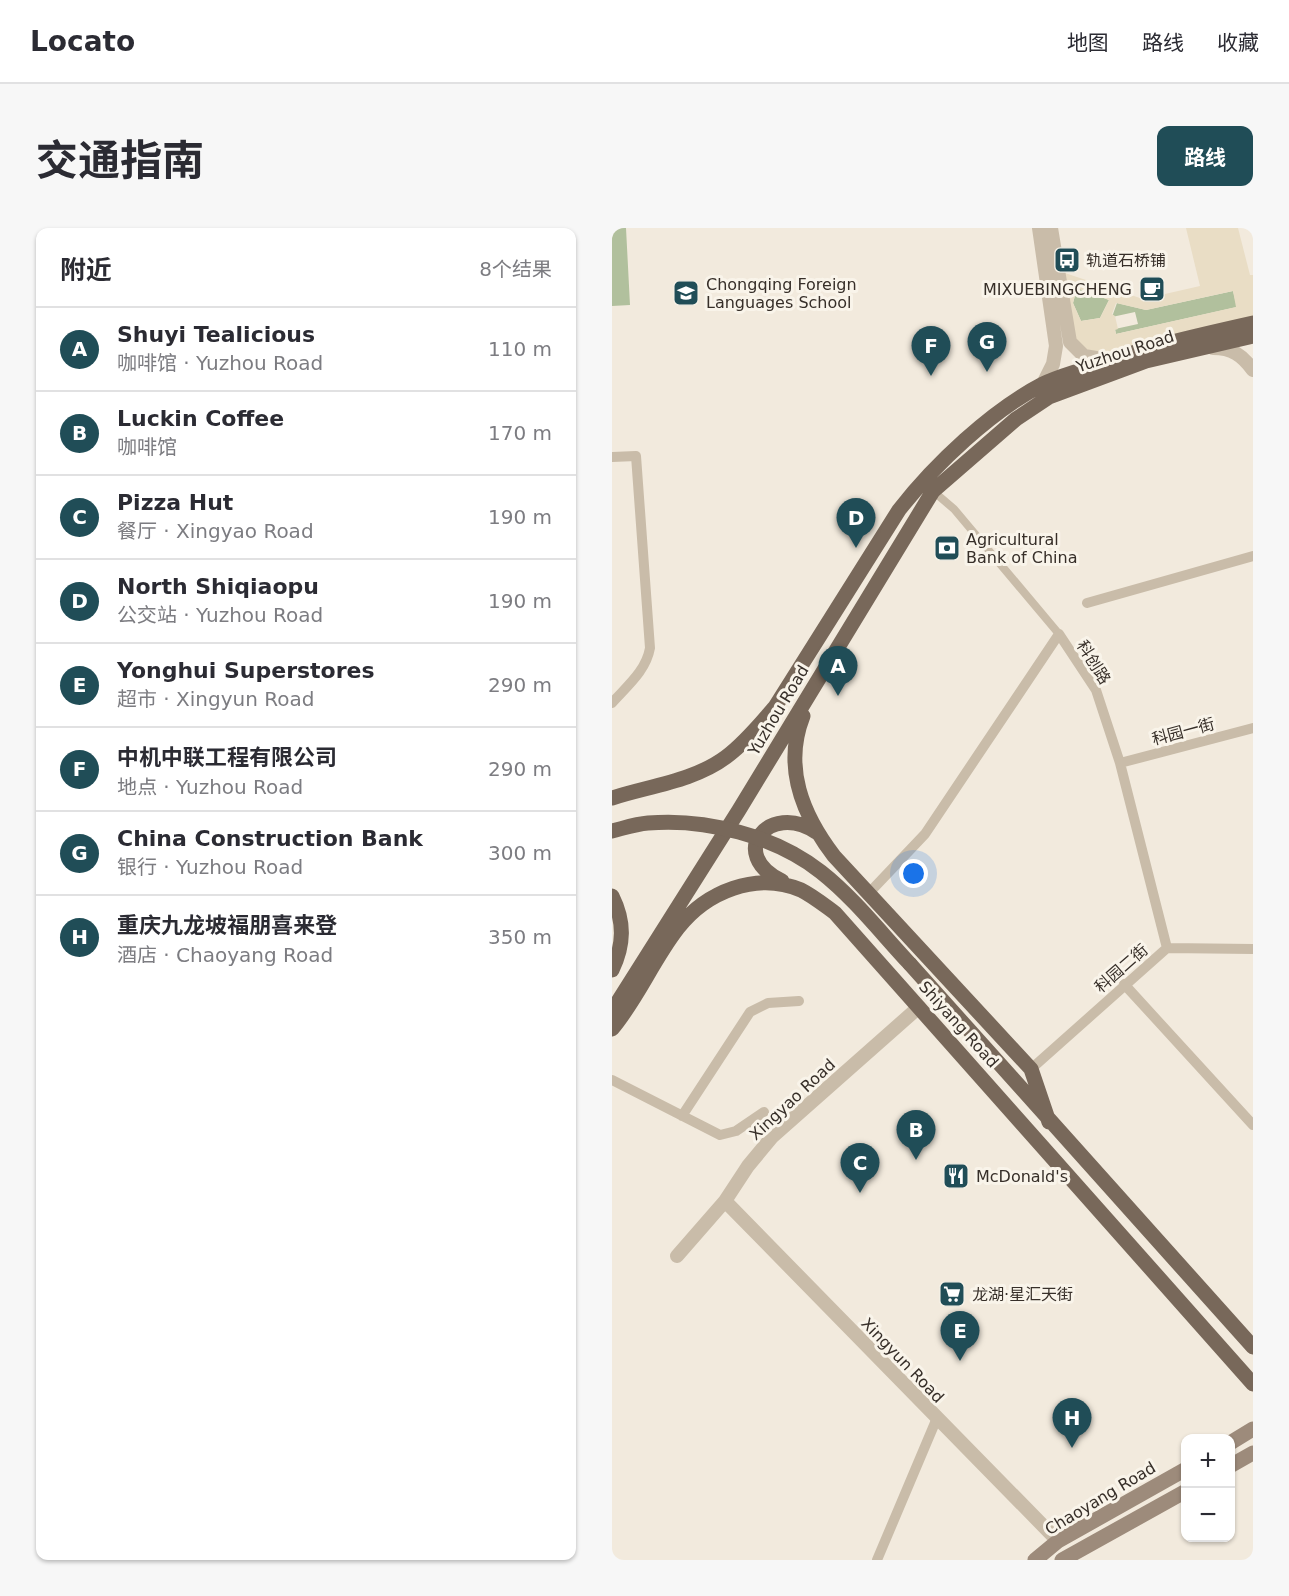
<!DOCTYPE html>
<html lang="zh">
<meta charset="utf-8">
<style>
body{margin:0;font-family:"DejaVu Sans","Noto Sans SC",sans-serif;background:#f7f7f7;color:#2b2b33}
.controls{position:absolute;right:18px;bottom:18px;display:grid;overflow:hidden;border-radius:12px;box-shadow:0 2px 4px #0004}
.controls button{width:54px;height:54px;display:grid;place-items:center;padding:0;border:0;border-bottom:2px solid #e1e1e2;background:#fff;color:#2b2b33;font:30px sans-serif}
.you{position:absolute;left:302px;top:646px;width:21px;height:21px;margin:-15px;border:4px solid #fff;border-radius:50%;background:#1a73e8;box-shadow:0 0 0 9px #1a73e833}
.badge{display:grid;place-items:center;width:39px;height:39px;border-radius:50%;background:#204d57;color:#fff;font-size:20px;font-weight:700}
.pin{position:absolute;translate:-50% -50px;filter:drop-shadow(0 2px 3px #0008)}
.pin::after{content:'';position:absolute;top:32px;width:21px;height:18px;background:inherit;clip-path:polygon(0 0,100% 0,50% 100%)}
.list{margin:0;padding:0;list-style:none}
h2{display:flex;justify-content:space-between;align-items:center;height:78px;margin:0;padding:0 24px;font-size:26px}
h2 small{font-size:20px;font-weight:400;color:#7c7c81}
.list li{display:grid;grid-template-columns:39px 1fr auto;gap:18px;align-items:center;box-sizing:border-box;height:84px;padding:0 24px;border-top:2px solid #e1e1e2}
.list b{display:block;font-size:22px;white-space:nowrap}
.list p{margin:0;font-size:20px;white-space:nowrap;color:#7c7c81}
.list em{font-size:20px;font-style:normal;color:#7c7c81}
.map{position:relative;flex:none;width:641px;height:1332px;overflow:hidden;border-radius:12px}
header{display:flex;align-items:center;gap:36px;box-sizing:border-box;height:84px;padding:0 30px;background:#fff;border-bottom:2px solid #e1e1e2}
header strong{font-size:28px}
nav{display:flex;gap:33px;margin-inline-start:auto;font-size:21px}
.intro{display:flex;align-items:center;justify-content:space-between;box-sizing:border-box;height:144px;padding:0 36px}
h1{margin:0;font-size:42px}
.button{padding:15px 27px;border-radius:12px;background:#204d57;color:#fff;font-size:21px;font-weight:700}
main{display:flex;gap:36px;padding:0 36px}
aside{flex:1;background:#fff;border-radius:12px;box-shadow:0 2px 4px #0004}
.map>svg:first-child{display:block}
.green{fill:#b1c09d}
.plaza{fill:#e9ddc5;fill-rule:evenodd}
.lines{fill:none;stroke-linecap:round;stroke-linejoin:round}
.pedestrian{stroke:#c9bca9;stroke-width:8}
.minor{stroke:#c9bca9;stroke-width:10}
.tertiary{stroke:#c9bca9;stroke-width:14}
.secondary{stroke:#9d8b7b;stroke-width:15}
.primary{stroke:#78685a;stroke-width:15}
.primary-bridge{stroke:#78685a;stroke-width:15}
.labels{text-anchor:middle;stroke-width:6;stroke-linejoin:round;paint-order:stroke}
.poi-label{font-size:16px;fill:#372f29;stroke:#f9f4ea;text-anchor:start}
.street-label{font-size:16px;fill:#372f29;stroke:#f9f4ea}
</style>
<header>
<strong>Locato</strong>
<nav><a>地图</a><a>路线</a><a>收藏</a></nav>
</header>
<div class="intro"><h1>交通指南</h1><a class="button">路线</a></div>
<main>
<aside>
<h2>附近<small>8个结果</small></h2>
<ul class="list">
<li><span class="badge">A</span><div><b>Shuyi Tealicious</b><p>咖啡馆 · Yuzhou Road</p></div><em>110 m</em></li>
<li><span class="badge">B</span><div><b>Luckin Coffee</b><p>咖啡馆</p></div><em>170 m</em></li>
<li><span class="badge">C</span><div><b>Pizza Hut</b><p>餐厅 · Xingyao Road</p></div><em>190 m</em></li>
<li><span class="badge">D</span><div><b>North Shiqiaopu</b><p>公交站 · Yuzhou Road</p></div><em>190 m</em></li>
<li><span class="badge">E</span><div><b>Yonghui Superstores</b><p>超市 · Xingyun Road</p></div><em>290 m</em></li>
<li><span class="badge">F</span><div><b>中机中联工程有限公司</b><p>地点 · Yuzhou Road</p></div><em>290 m</em></li>
<li><span class="badge">G</span><div><b>China Construction Bank</b><p>银行 · Yuzhou Road</p></div><em>300 m</em></li>
<li><span class="badge">H</span><div><b>重庆九龙坡福朋喜来登</b><p>酒店 · Chaoyang Road</p></div><em>350 m</em></li>
</ul>
</aside>
<div class="map">
<svg width="641" height="1332" viewBox="0 0 641 1332">
<rect width="100%" height="100%" fill="#f2eadd"/>
<path class="green" d="M0,0H14L18,77L0,78Z
M465,60L497,72L488,90L469,93L461,75Z
M621,63L625,79L504,106L503,101L526,96L523,84L500,89L505,75L534,82Z"/>
<path class="plaza" d="M574,0H626L638,47H641V91L498,126L481,128L464,116L453,45L531,71L588,58ZM465,60L497,72L488,90L469,93L461,75ZM621,63L624,79L504,106L503,102L506,101L503,88L500,86L504,75L534,82Z"/>
<g class="lines">
<path class="pedestrian" d="M321,263L342,281L447,406"/>
<path class="minor" d="M0,229L24,228L38,420C34,443 15,458 0,475
M475,375L641,328
M508,535L641,500
M257,665L313,606L447,406L484,462L508,535L555,720
M512,756L641,897
M419,841L555,720L641,721
M0,852L108,907L124,903L152,884
M70,888L138,784L156,775L187,773
M265,1332L325,1190"/>
<path class="tertiary" d="M427,0L444,118L441,136L431,156
M439,0L458,114L472,128L496,132
M601,120C620,120 630,127 641,142
M113,973L446,1313
M65,1028L113,973L136,938L160,909L307,779"/>
<path class="secondary" d="M618,1215L641,1201
M618,1238L641,1225
M423,1332L446,1313L574,1241
M450,1332L574,1263"/>
<path class="primary" d="M191,488C171,539 190,586 222,628L419,841L437,894
M0,570C37,558 82,553 114,529C133,515 148,496 163,479L287,282C323,236 379,183 431,156C443,150 457,146 469,142C525,121 583,108 641,95
M170,653C114,626 157,573 204,604
M0,668C13,694 12,717 0,742
M298,736L641,1119
M0,783L127,582L321,263L404,191L437,169L534,133L641,108
M0,801C26,770 41,732 66,700C94,664 144,643 189,662C201,668 212,677 223,685L641,1156"/>
<path class="primary-bridge" d="M0,603C12,600 24,596 36,595C94,590 163,608 209,644C242,670 269,705 298,736"/>
</g>
<defs>
<g id="bus-square" transform="scale(1.35)"><rect x="-9" y="-9" width="18" height="18" rx="4" fill="#204d57" stroke="#f9f4ea"/><path d="M-5-6H5V4H4V6H2V4H-2V6H-4V4H-5ZM-3.5-4V0h7V-4ZM-3.5 1.2v1.5H-2V1.2ZM2 1.2v1.5H3.5V1.2Z" fill="#fff"/></g>
<g id="cafe-square" transform="scale(1.35)"><rect x="-9" y="-9" width="18" height="18" rx="4" fill="#204d57" stroke="#f9f4ea"/><path d="M-5.5-4.5H6V0H3Q3 3.5 0 3.5H-2.5Q-5.5 3.5-5.5 0ZM3-3.2v2h1.7v-2ZM-6 4.5H4V6H-6Z" fill="#fff"/></g>
<g id="school-square" transform="scale(1.35)"><rect x="-9" y="-9" width="18" height="18" rx="4" fill="#204d57" stroke="#f9f4ea"/><path d="M0-5L7-2L0 1L-7-2ZM-4 1L0 2.5L4 1V4Q0 6-4 4Z" fill="#fff"/></g>
<g id="bank-square" transform="scale(1.35)"><rect x="-9" y="-9" width="18" height="18" rx="4" fill="#204d57" stroke="#f9f4ea"/><path d="M-6-4H6V4H-6ZM0-2.3a2.3 2.3 0 1 0 0 4.6a2.3 2.3 0 1 0 0-4.6Z" fill="#fff"/></g>
<g id="restaurant-square" transform="scale(1.35)"><rect x="-9" y="-9" width="18" height="18" rx="4" fill="#204d57" stroke="#f9f4ea"/><path d="M-5-6h1v4h1v-4h1v4h1v-4h1v5L-1.5 .5V6h-2V.5L-5-1ZM5-6V6H3V1.5H1.5Q1.5-4 5-6Z" fill="#fff"/></g>
<g id="supermarket-square" transform="scale(1.35)"><rect x="-9" y="-9" width="18" height="18" rx="4" fill="#204d57" stroke="#f9f4ea"/><path d="M-6-5.5h2.5l.6 2H6L4.5 2H-2.5L-4.4-4H-6ZM-1.5 3.2a1.3 1.3 0 1 0 .1 0ZM3 3.2a1.3 1.3 0 1 0 .1 0Z" fill="#fff"/></g>
</defs>
<g fill-rule="evenodd">
<use href="#bus-square" x="455" y="32"/>
<use href="#cafe-square" x="540" y="61"/>
<use href="#school-square" x="74" y="65"/>
<use href="#bank-square" x="335" y="320"/>
<use href="#restaurant-square" x="344" y="948"/>
<use href="#supermarket-square" x="340" y="1066"/>
</g>
<g class="labels">
<g class="poi-label">
<text x="474" y="38">轨道石桥铺</text>
<text x="94" y="62">Chongqing Foreign<tspan x="94" dy="18">Languages School</tspan></text>
<text x="520" y="67" text-anchor="end">MIXUEBINGCHENG</text>
<text x="354" y="317">Agricultural<tspan x="354" dy="18">Bank of China</tspan></text>
<text x="364" y="954">McDonald's</text>
<text x="360" y="1072">龙湖·星汇天街</text>
</g>
<g class="street-label">
<text transform="translate(513 123) rotate(-18)" y="6">Yuzhou Road</text>
<text transform="translate(482 434) rotate(58)" y="6">科创路</text>
<text transform="translate(166 482) rotate(-59)" y="6">Yuzhou Road</text>
<text transform="translate(571 503) rotate(-15)" y="6">科园一街</text>
<text transform="translate(509 740) rotate(-41)" y="6">科园二街</text>
<text transform="translate(347 796) rotate(48)" y="6">Shiyang Road</text>
<text transform="translate(180 871) rotate(-43)" y="6">Xingyao Road</text>
<text transform="translate(291 1132) rotate(46)" y="6">Xingyun Road</text>
<text transform="translate(488 1270) rotate(-31)" y="6">Chaoyang Road</text>
</g>
</g>
</svg>
<div class="controls">
<button>+</button>
<button>−</button>
</div>
<div class="you"></div>
<div class="pin badge" style="left:226px;top:468px">A</div>
<div class="pin badge" style="left:304px;top:932px">B</div>
<div class="pin badge" style="left:248px;top:965px">C</div>
<div class="pin badge" style="left:244px;top:320px">D</div>
<div class="pin badge" style="left:348px;top:1133px">E</div>
<div class="pin badge" style="left:319px;top:148px">F</div>
<div class="pin badge" style="left:375px;top:144px">G</div>
<div class="pin badge" style="left:460px;top:1220px">H</div>
</div>
</main>
